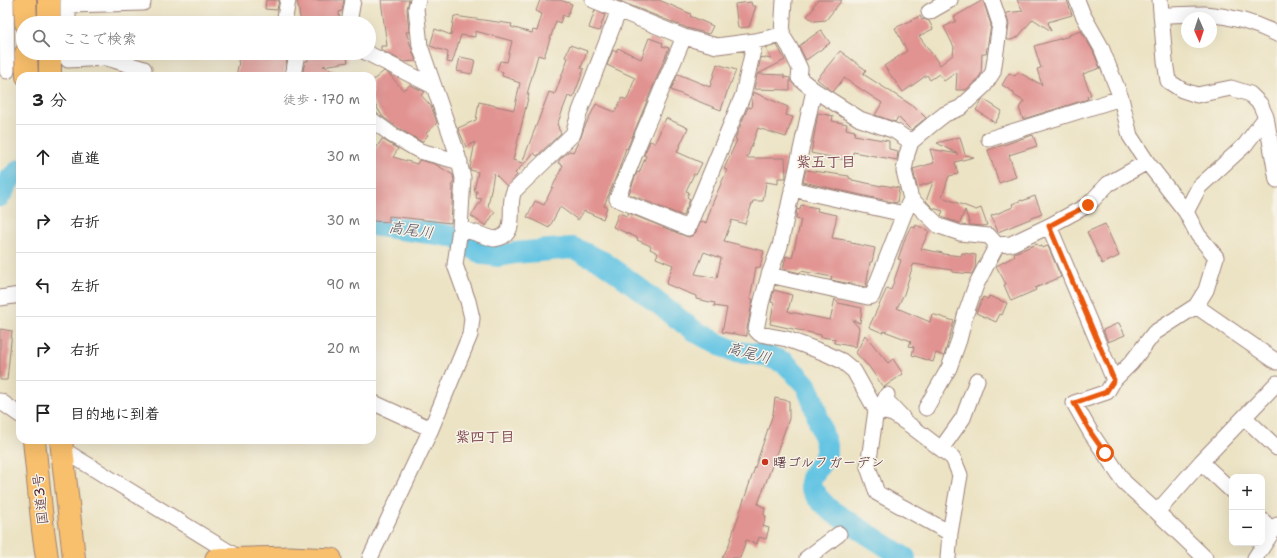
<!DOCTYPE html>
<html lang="ja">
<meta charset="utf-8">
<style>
body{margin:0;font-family:"Shantell Sans","Klee One",sans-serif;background:#f6f6f6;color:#222}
.controls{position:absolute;right:12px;bottom:12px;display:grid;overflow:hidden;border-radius:8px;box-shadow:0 4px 16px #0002}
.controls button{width:36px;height:36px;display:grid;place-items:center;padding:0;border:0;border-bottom:1px solid #e0e0e0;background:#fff;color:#222;font:20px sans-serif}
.compass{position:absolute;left:1181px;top:12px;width:36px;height:36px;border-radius:50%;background:#fff;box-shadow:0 4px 16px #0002;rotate:177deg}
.stop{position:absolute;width:12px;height:12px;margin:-9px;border:3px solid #ea580c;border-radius:50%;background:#fff}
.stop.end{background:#ea580c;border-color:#fff;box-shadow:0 1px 4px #0008}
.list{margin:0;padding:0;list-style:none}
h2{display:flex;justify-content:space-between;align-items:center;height:52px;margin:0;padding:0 16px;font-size:17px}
h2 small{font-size:13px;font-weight:400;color:#767676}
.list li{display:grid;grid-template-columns:26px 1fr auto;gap:12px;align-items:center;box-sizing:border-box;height:64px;padding:0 16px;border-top:1px solid #e0e0e0}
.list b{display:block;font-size:15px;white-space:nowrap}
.list em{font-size:13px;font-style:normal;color:#767676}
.icon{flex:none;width:22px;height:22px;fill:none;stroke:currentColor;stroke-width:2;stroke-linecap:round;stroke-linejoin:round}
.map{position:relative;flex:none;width:1277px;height:558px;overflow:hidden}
.search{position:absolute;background:#fff;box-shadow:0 4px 16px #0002;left:16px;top:16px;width:360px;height:44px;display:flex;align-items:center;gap:10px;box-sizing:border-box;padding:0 14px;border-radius:22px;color:#767676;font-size:15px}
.panel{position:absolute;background:#fff;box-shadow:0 4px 16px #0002;left:16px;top:72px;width:360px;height:372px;border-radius:12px}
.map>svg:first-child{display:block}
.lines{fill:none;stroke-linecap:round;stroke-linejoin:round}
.river{stroke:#64c4e3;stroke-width:22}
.building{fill:#e19391;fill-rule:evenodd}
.minor-casing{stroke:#9b8178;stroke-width:17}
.major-casing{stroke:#9b8178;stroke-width:21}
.highway-casing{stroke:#9b8178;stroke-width:24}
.minor{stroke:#fff;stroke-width:15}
.major{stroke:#f8bf6c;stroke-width:19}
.highway{stroke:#f8bf6c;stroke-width:22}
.route{stroke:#ea580c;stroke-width:5}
.poi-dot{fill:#c8321e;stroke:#f7f3e8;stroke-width:1.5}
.labels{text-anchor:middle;stroke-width:3;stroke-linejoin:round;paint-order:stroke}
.poi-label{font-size:14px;fill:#4a1f2b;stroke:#f7f3e8;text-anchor:start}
.street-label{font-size:14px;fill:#4a1f2b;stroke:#f7f3e8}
.neighbourhood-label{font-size:15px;font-weight:bold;fill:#7f484f;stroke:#f7f3e8}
.water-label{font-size:15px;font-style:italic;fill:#525162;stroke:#f7f3e8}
</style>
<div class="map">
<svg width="1277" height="558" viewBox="0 0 1277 558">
<rect width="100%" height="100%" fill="#f7f3e8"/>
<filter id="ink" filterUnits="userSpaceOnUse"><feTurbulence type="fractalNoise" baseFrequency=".025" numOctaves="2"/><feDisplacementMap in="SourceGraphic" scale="8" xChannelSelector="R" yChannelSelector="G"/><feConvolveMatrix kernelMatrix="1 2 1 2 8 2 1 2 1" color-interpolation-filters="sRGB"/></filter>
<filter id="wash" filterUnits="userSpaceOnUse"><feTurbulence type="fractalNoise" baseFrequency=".012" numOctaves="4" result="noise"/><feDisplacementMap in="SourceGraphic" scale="16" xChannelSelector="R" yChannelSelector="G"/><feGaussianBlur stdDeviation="0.9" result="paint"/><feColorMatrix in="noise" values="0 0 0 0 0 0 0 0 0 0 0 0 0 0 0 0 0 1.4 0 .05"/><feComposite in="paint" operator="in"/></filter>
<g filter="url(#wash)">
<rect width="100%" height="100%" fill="#ece3c4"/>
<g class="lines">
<path class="river" d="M0,196L10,179L20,170
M372,225L451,236
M463,243L484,254L499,256L515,253L573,248L603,262L624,277L693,330L714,342L736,352L765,355L785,363L796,374L806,385L813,401L826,445V455L811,478L810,486L817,497L830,510L905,558"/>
</g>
<g id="blocks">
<path class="building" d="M266,0H279L277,10L265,9Z
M297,0H344L342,11L339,12L340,23H301Z
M381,0H409L407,9L409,32H406L416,61L404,62L381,50V46H387Z
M540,0H560L572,4L567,17L563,15L560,23L556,21L544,57L538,55L527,94H529L513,160L522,163L549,92L555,94L568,58L565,57L570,45L587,51L581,68L584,69L573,98L568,96L557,125L559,127L558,128L561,133L537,156L534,153L515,173L517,175L507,186L494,173L488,207L495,212L486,226L471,216L482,199L476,198L477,191H474L478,172L470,170V168L475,142L466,147L458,128L476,120L479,102L514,110L520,83L514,81V80L502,76L503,72L497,70L500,61L507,62L512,41L475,31V37L461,35L452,63L447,62L448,52L430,46L435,29L451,35L454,16L512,24L511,27L532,33L533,30L537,31L542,14L536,11Z
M617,0H659L691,14L690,16L713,26L709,34L687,28Z
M818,0H842L826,20L814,21L807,16L814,8L813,6Z
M983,0L991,25L986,54H982L981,74L977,80L966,90H956L957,72L944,81L939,74L930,80L927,75L903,92L884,66L907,51L895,28L920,16L922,20L924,19L929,21L933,29L919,36L940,65L953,55L954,47L944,27L956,21L954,17Z
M1017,0H1067L1072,15L1048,22L1051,31L1033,19L1018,37L1011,40H1007L1009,25L1006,13L1023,11Z
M751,2L752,6H756L749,27L738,28L735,4Z
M595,10L605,15L599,31L589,28Z
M821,30L830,43L806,60L799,46Z
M1081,31L1093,51L1100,68L1083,74L1091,95L1087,96L1088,99L1023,119L1019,108L1024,101L1015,96L1013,92L1002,85L1009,73L1015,76L1018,72L1042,85L1037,69L1041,68L1034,46L1070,36L1069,35Z
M649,38L663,43L662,46L669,48L627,149L626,148L619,169L604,206L607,207L603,219L584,211L578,220L560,207L549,228L527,217L535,201L544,205L563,165L558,163L560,159L569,151L573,152L581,137L584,128L596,104L615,112L622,98L627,100L635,78L607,65L613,50L616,52L618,48L641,59Z
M777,45L785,60L758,74L784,75V77L790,78V90L754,89L761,57L771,59L766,48Z
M840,51L866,70L863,74L916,108L926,118L911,130L898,117L895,122L875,115L882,103L844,78L833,92L817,79Z
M240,53H266L287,59L284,76H236L239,62H238Z
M317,53H346L348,62L323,66L347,76H302L305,61H308L307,54Z
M460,57L475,60L472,73L471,74L457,71Z
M717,64L736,70L731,83H730L721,110L705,104L671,90L678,74L710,87Z
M384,71L390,75L403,90L410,85L425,92L421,95L431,106L437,123L426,133L428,135L422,142L397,127L383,117L372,100V81Z
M753,92L788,107L786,115L793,117L786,137L758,128L747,158H785L786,178H778V184L766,182L763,201H753L745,224L732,220L724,241L764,251L760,268L756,267L750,299H753L747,328V336L722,332L727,308L714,306L715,303L696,299V296L666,284L673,265L656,258L658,253L650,249L651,246L637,240L638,238L613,227L619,213L627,216L628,213L685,236L689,237L693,235L696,232L701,221L706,223L713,202L727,170L724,169L737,140L735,139L748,107L751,108ZM704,252L721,258L717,278L695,274Z
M983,99L1002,111L995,123L976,110Z
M818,113L833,116L832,121L847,124L846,129L855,131L854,135L889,141V149L898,151L897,160L853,152L851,161L811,153Z
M666,118L688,128L677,152L702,163L696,175L694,174L686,191L689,192L687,197L690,199L683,216L629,194L637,172L639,173L646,156L644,155L650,141L655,143Z
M1033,135L1037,146L1009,155L1016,177L999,183L988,150Z
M960,137L965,155L974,157L955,162L958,174L949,176L942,197L976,210L981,208L987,225L983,226L970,225L965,210L960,223L944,218L941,215L943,211L933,208L926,201L933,182L917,187L913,169L934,163L930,149L958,154L937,143Z
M382,139L398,149L393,157L417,164L419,160L435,164L453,175L454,181L451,186L453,187L451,223L389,216V222L372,221V155Z
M806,170L849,176V178L852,179V180L881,186L882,185L899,188L897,203L803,182Z
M1035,196L1042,214L998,232L991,216L1013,207L1012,204L1022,200V201Z
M801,205L818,208L817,211L837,215L832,238L851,241V243L875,248L872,262H870L866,287L831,280L832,277L801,271L800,273L783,269L786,256L792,258L801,220L796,219L797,209L800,210Z
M1105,224L1119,256L1102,264L1087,232Z
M916,225L929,231L921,249L943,253V254L961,256L962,253L976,255L975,268L972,274L952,272V270L914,264V265H913L904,294L897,308L930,322L932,314L954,321L944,356L936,353L933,362L912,355L914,347L909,346L911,341L884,331L883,333L869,327L887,288L891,290L901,260L898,259L906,236L911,226L915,228Z
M1037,244L1039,247L1042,246V248L1048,246L1061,277L1035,288L1036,290L1011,301L1004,285L1006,284L996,266L1015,256L1014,253Z
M774,290L792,295L788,311L790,312L830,320L835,299L838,303L862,308L860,323L852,320L859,328L856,347L834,343L835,339L821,337V335L770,324L774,303L771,302Z
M989,296L1007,303L1002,315L1000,314L996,322L976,313L983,297L988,299Z
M1119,323L1125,335L1108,342L1103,330Z
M0,329L12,331L7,380H0Z
M865,335L888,363L893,359L903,374L884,387H883L868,365H867L856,353Z
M775,398L789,401V419L758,504L765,508L764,515L766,516L763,526L769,528L766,539L759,537L757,544L746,540L740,558H722L728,547L773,414Z"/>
</g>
</g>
<g filter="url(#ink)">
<use href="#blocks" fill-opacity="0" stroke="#9b8178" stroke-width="1"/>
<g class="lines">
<g class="minor-casing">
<path id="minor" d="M6,0L7,71
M593,0L684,37L717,46L755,41L782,35
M784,0L782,35L790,48L800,69L799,78L814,90L860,119L895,131L911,142
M992,0L1000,24L993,72L984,86L960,108L945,114L931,125L911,142L907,154L904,171L911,199L939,226L960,233L989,236L997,245
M1077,0L1083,15L1101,47L1121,98L1130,136L1147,162L1186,212L1198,235L1216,257L1206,290L1196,306L1154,333L1131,363L1114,380L1107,392L1074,403L1091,433L1124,482L1157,512L1205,558
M1160,0L1165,61L1168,81L1182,90L1197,95L1231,88L1250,94L1260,104L1266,117L1277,180
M68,5L143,3V0
M929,12L950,0
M1161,15C1176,15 1191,14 1205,14C1230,16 1255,23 1277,34
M68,23V0
M284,23L288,0
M349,23L353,0
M684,37L642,136L617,199L688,228L743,95L755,41
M367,53L433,86
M68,60L107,58L144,69
M293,76L297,53
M814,90L780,246L769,275L761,304L756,330L760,334L787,339L825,353L842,361L854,371L876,410L868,467L877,493L950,533
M372,120L392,135L420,151L460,162
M989,139L1121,98
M792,189L904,214
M1186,212L1199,187L1245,145L1266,117
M1049,226L1088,205L1108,184L1147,162
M460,228L494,239C521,236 506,206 514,191L573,134L580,111L619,10
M997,245L1011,244L1049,226L1114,380
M769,275L868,297L872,296L904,214L911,199
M0,298L20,295
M1196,306L1277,362
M887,395L885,399L902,417
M0,401L20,415
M372,402L431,429
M926,408L949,368L959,340L965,316L976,285L997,245
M876,410L893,414L911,426L953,458L960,475L950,533L948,558
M1245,418L1277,448
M62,449L237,557
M941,449L963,418L977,380
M1201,462L1232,491
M1157,512L1201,462L1277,383
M1262,520L1273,531
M370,558L431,429L470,335L472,318L468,301L455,265L460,228L463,178L457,153L420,46L416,8L418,0
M807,558L839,534
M1255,558L1277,525"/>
</g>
<g class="major-casing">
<path id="major" d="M215,558L290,556L332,558"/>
</g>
<g class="highway-casing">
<path id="highway" d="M25,0L26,23
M49,0V23
M26,53L27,76
M50,53V76
M34,440L43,530L47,558
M61,440L74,558"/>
</g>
<use href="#minor" class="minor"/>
<use href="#major" class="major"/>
<use href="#highway" class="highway"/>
</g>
</g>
<g class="lines" filter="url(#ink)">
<path class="route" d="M1088,205L1049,226L1114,380L1106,392L1074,403L1091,433L1105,453"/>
</g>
<circle class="poi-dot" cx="765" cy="462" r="4"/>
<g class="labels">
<g class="poi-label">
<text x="773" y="467">曙ゴルフガーデン</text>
</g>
<g class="street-label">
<text transform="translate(40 499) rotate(-96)" y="5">国道3号</text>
</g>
<g class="neighbourhood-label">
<text x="826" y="167">紫五丁目</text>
<text x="485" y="442">紫四丁目</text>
</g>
<g class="water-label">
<text transform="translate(411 230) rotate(8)" y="5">高尾川</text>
<text transform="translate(749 353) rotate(15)" y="5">高尾川</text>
</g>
</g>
</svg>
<div class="controls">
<button>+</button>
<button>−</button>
</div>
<svg class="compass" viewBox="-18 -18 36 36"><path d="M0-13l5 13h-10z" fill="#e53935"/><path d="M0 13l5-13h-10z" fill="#767676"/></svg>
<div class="stop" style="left:1105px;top:453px"></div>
<div class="stop end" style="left:1088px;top:205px"></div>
<div class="search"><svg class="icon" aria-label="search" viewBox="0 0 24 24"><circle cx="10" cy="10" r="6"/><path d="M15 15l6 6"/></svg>ここで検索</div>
<section class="panel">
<h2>3 分<small>徒歩 · 170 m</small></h2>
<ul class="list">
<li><svg class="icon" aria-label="ahead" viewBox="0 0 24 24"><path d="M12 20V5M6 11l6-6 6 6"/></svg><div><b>直進</b></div><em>30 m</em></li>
<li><svg class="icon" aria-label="right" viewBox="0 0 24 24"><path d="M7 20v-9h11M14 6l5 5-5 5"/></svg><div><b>右折</b></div><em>30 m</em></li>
<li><svg class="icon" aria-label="left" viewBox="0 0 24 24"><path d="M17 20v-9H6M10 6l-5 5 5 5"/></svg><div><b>左折</b></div><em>90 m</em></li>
<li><svg class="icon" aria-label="right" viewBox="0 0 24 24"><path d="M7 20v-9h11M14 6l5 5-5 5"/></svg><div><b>右折</b></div><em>20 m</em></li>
<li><svg class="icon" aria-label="arrive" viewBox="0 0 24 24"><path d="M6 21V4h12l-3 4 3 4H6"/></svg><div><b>目的地に到着</b></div></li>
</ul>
</section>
</div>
